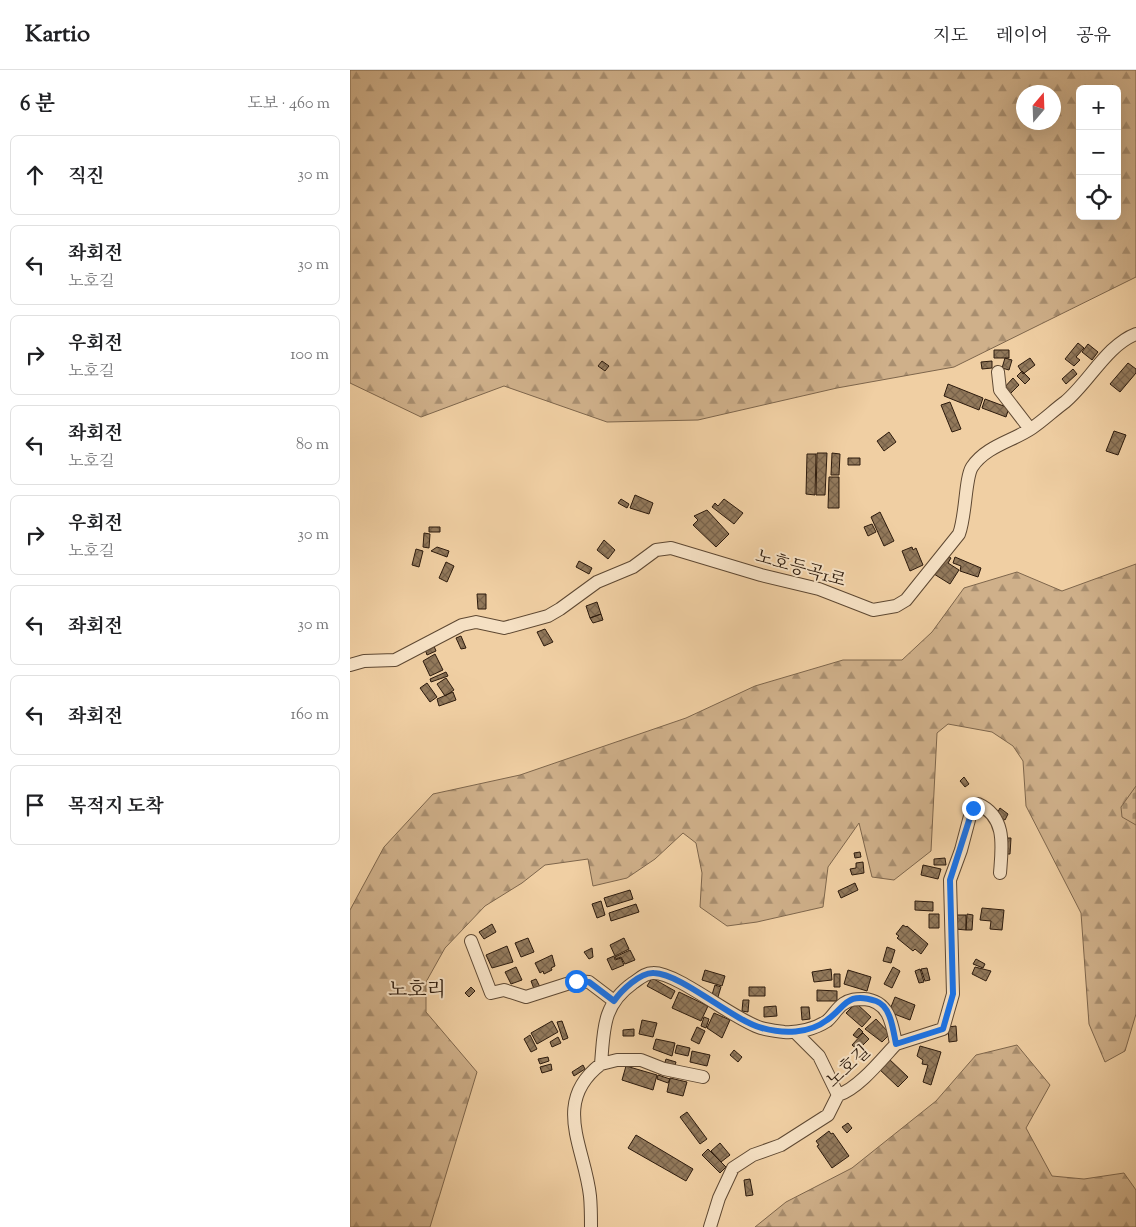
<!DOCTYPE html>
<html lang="ko">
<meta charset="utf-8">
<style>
body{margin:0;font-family:"Sorts Mill Goudy","Noto Serif KR",serif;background:#f6f6f6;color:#202124}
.controls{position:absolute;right:15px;top:15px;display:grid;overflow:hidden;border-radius:8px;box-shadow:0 5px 20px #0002}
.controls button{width:45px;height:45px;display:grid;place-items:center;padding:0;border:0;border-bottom:1px solid #e0e0e0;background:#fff;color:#202124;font:25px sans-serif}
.compass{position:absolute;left:666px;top:15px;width:45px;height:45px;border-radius:50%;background:#fff;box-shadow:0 5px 20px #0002;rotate:19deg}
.stop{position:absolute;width:15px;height:15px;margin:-11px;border:4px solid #1a73e8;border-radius:50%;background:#fff}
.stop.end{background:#1a73e8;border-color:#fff;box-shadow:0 1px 5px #0008}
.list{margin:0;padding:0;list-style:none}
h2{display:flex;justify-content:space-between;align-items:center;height:65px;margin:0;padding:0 20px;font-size:21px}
h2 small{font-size:16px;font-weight:400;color:#757577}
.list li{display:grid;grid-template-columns:32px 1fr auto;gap:15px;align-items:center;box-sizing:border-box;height:80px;margin:0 10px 10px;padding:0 10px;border:1px solid #e0e0e0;border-radius:8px}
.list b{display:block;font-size:19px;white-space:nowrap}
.list p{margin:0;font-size:16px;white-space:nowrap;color:#757577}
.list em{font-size:16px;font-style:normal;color:#757577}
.icon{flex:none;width:28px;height:28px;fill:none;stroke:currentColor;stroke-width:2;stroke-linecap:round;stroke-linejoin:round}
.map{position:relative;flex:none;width:786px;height:1157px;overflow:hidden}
header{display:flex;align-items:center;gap:30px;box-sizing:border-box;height:70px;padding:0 25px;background:#fff;border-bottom:1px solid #e0e0e0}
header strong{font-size:24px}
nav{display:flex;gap:28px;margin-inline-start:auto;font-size:18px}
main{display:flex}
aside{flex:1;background:#fff}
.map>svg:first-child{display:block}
.forest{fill:url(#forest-firs);stroke:#7e664c;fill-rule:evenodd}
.cemetery{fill:url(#cemetery-stones);stroke:#7e664c}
.building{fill:url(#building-cross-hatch);stroke:#2d1b0d}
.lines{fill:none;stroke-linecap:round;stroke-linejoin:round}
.minor-casing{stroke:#5e4832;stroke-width:14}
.minor{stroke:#f5e0c3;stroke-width:12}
.route{stroke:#1a73e8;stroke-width:6}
.labels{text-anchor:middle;stroke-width:4;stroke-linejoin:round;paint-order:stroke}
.street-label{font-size:18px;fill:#2d1b0d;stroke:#f5e0c3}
.quarter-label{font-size:20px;fill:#2d1b0d;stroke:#f5e0c3}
</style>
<header>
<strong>Kartio</strong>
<nav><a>지도</a><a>레이어</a><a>공유</a></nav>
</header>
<main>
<aside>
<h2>6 분<small>도보 · 460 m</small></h2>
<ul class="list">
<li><svg class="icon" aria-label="ahead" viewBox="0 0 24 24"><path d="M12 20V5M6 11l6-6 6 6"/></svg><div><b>직진</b></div><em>30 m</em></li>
<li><svg class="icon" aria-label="left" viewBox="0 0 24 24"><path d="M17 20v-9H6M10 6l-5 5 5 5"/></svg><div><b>좌회전</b><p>노호길</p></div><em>30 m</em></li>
<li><svg class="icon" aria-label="right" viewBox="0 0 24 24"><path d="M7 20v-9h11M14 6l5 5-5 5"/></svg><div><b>우회전</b><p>노호길</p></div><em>100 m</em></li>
<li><svg class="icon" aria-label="left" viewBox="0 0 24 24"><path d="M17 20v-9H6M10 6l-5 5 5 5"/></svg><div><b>좌회전</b><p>노호길</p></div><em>80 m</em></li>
<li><svg class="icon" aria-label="right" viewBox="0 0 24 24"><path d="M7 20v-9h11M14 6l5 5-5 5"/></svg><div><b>우회전</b><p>노호길</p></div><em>30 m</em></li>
<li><svg class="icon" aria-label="left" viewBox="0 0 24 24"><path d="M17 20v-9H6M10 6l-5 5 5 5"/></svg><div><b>좌회전</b></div><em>30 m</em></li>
<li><svg class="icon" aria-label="left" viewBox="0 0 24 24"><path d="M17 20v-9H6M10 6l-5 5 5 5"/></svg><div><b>좌회전</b></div><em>160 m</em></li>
<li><svg class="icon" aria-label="arrive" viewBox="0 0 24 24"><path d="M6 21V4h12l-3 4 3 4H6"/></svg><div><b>목적지 도착</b></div></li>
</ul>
</aside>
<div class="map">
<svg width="786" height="1157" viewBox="0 0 786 1157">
<defs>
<pattern id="forest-firs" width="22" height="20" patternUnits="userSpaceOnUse" patternTransform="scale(1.25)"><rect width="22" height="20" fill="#cfb08a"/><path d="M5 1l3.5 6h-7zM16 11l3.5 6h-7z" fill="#a88e6f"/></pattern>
<pattern id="cemetery-stones" width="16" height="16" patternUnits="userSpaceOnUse" patternTransform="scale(1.25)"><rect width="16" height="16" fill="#cfb08a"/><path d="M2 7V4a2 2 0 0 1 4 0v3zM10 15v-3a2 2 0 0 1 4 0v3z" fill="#a88e6f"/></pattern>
<pattern id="building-cross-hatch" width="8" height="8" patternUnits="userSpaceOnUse" patternTransform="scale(1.25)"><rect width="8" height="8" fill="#92795b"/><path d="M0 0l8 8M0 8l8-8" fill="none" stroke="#78624a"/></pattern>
</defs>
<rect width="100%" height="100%" fill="#f0cfa3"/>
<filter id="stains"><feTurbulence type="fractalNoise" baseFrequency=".004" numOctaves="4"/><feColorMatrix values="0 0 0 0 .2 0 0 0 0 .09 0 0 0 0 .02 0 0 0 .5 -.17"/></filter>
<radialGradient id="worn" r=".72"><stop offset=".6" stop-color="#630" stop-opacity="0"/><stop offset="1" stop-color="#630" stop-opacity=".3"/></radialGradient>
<path class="forest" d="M0,0H786V207L604,297L487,318L348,350L257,352L154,316L71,347L0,313ZM730,19H767V146H730ZM674,22H704V52H674Z
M786,494V944L775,981L755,992L739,954L731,843L676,736L673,691L663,676L642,662L598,654L587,663L581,781L544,810L522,807L509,753L478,797L473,837L407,852L377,856L350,837L352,803L346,773L333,763L305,789L277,808L243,816L238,789L195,795L172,813L135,836L95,878L76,912V942L127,1002L80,1157H0V840L34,777L83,724L170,705L336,648L405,616L493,590H552L582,562L614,518L667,502L712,521Z
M667,975L700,1015L676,1058L702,1106L734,1109L774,1103L786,1120V1157H405L436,1132L502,1098L586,1031L626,985Z"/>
<path class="cemetery" d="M786,716V755L772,747L771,737Z"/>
<path class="building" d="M728,273L734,278L726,287L730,290L724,296L715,289Z
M738,274L748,282L742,290L732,282Z
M644,280H659V288H644Z
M655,288L662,290L659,300L652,298Z
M680,288L685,295L673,304L668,296Z
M252,291L259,296L255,301L248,296Z
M642,291V298L632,299L631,292Z
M778,293L786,299V303L770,322L760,314Z
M723,299L727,304L716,314L712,309Z
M672,301L680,309L675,314L667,306Z
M663,308L669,315L659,325L653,319Z
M598,314L633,328L629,340L594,326Z
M635,329L659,338L656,347L632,338Z
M600,332L611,359L602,362L591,335Z
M764,361L776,365L768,385L756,381Z
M539,362L546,372L534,381L527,371Z
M467,383H477L475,425H466Z
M482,383L490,384L489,405H481Z
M457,384H466L465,425L456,424Z
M498,388H510V395H498Z
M479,407H489V438H478Z
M285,425L303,433L299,444L280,438Z
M271,429L279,434L277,438L268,433Z
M374,429L393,443L384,454L362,437L365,433L368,436Z
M357,440L379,464L366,477L343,455L348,450L344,446Z
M530,442L544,471L534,476L521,447Z
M522,454L526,462L518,466L514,457Z
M79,457H90V462H79Z
M74,463L80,464L79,478L73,477Z
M254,470L265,480L258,489L247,480Z
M87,477L99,481L97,487L81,481Z
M562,477L563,480L566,478L573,495L560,501L552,481Z
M66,479L73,481L69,497L62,495Z
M596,485L601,488L598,493L609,500L600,514L584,504Z
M605,487L631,498L628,507L610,501L611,496L603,493Z
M229,491L242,498L239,504L226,497Z
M96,492L104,496L97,512L89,508Z
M127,524H136V539H128Z
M247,532L251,544L240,548L236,536Z
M251,544L253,550L243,553L240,548Z
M195,559L203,572L194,576L187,562Z
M111,566L116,578L111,579L106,568Z
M84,576L86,581L77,585L75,579Z
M85,584L93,600L80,606L73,591Z
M96,602L98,606L81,612L80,609Z
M96,608L104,620L95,626L87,614Z
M77,613L87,627L80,632L70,618Z
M103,622L106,630L89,636L87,629Z
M614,707L619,714L615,717L610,711Z
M650,738L658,744L655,750L646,745Z
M656,768H661L660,784H655Z
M510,782L511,787L505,788L504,783Z
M595,788L596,795H584V789Z
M513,792L514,803L502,805L500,799L506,798V793Z
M573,795L591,799L588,809L571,805Z
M505,813L508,820L491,828L488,821Z
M280,820L283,829L257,837L254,828Z
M251,831L255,845L247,848L242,834Z
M565,831L583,832V841L565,840Z
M286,834L289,842L261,851L259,843Z
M632,838L654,840L652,860L640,859L641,851L630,850Z
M579,844H589V858H579Z
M617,844L623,845L622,860H616Z
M606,845H616V860L605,859Z
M142,854L146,862L134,869L129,862Z
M553,855L556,857L557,856L578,874L571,884L565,879L563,881L547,868L549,866L546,864Z
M178,868L184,882L171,887L165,873Z
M274,868L279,879L265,886L260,875Z
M157,876L163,892L142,898L136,885Z
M537,877L545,880L541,893L533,891Z
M242,878L243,887L239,889L234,882Z
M280,880L285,890L275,894L271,887L266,889L265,887Z
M202,885L205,896L201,898L202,900L194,904L193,901L190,903L185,893Z
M264,886L265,890L271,888L274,895L262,900L257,889Z
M626,889L635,894L633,898L623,894Z
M166,897L172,910L161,914L155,902Z
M543,897L550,901L542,918L534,914Z
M625,897L641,901L636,911L622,904Z
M577,898L580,910L575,911L571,899Z
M481,899L482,910L464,912L462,902Z
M570,899L574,912L569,913L565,901Z
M355,900L375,906L372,916L352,910Z
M498,900L521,907L517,921L494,914Z
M484,904H490V917H484Z
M302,908L325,921L321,929L297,916Z
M186,909L190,917L184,919L181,911Z
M365,915L371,917L367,930L361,928Z
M121,917L125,921L119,927L115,923Z
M399,917H415V926H399Z
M467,920L487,921V931H467Z
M329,922L358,936L351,951L322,938Z
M545,927L565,935L560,950L539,942Z
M393,930H399L398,942L392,941Z
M506,933L521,947L512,957L496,943Z
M426,936L427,946L414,947V937Z
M451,937H459L460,949L452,950Z
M364,943L380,950L372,968L357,958Z
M354,947L359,949L356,958L351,956Z
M526,949L540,964L532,972L515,959Z
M292,950L307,953L303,967L289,964Z
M202,951L208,962L187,974L181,963Z
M212,951L218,968L213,970L207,952Z
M606,956L607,971L599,972L598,957Z
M347,957L355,961L349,974L341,970Z
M509,958L513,962L507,968L503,965Z
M284,959V966H273V960Z
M513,963L519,969L508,980L502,975Z
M180,965L187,979L181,982L174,969Z
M208,967L211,973L202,977L200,972Z
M306,969L325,973L322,986L303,979Z
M327,975L340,978L338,986L325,983Z
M570,976L591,982L581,1015L573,1012L578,995L572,994L573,990L567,986Z
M384,980L392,987L388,992L380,985Z
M342,981L360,985L357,996L340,992Z
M198,987L199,991L190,994L188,989Z
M538,988L558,1007L548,1017L528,998Z
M316,989L326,992L324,999L314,996Z
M201,994L202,1000L192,1003L190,997Z
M233,995L235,999L224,1006L222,1002Z
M276,996L307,1005L303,1020L272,1010Z
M308,1005L320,1009L318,1013L307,1009Z
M320,1008L337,1012L333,1026L317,1022Z
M337,1042L357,1069L350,1074L330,1047Z
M498,1053L502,1058L497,1063L492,1057Z
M479,1061L481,1064L483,1063L499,1086L482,1098L467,1076L469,1075L466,1071Z
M286,1065L343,1099L336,1111L278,1078Z
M370,1073L380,1085L371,1092L361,1081Z
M358,1079L376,1097L370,1103L352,1085Z
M400,1109L403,1125L396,1126L394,1110Z"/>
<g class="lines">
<g class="minor-casing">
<path id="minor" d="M648,302L650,320L680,359
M0,595L14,591L45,590L112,555L126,552L154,558L198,546L210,539L247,512L283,497L306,480L321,478L411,505L469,519L523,540L546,536L556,530L609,464C616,446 615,408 622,397C636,376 663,371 682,358C694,350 704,340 715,332C739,312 757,275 786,264
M121,871L141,923L154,920L176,927L226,911L239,912L264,931
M446,963L469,986L488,1025
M546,974L593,959L603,924L600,810L611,780L620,746L623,738L628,734C657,747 652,777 650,803
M251,994L267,990H291L314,999L353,1007
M241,1157C241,1147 241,1136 240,1126C235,1078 201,1032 251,994C254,960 252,935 283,913C289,909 295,903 303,903C327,902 384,950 411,958C418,960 427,961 434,962C448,963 465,959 477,951C483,946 487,938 493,934C500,929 506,929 514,929C539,931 542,953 546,974C532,989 508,1019 488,1025L478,1045L431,1075L403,1085L383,1098L369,1128L360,1157"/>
</g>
<use href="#minor" class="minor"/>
</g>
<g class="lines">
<path class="route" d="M226,911L239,912L264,931C271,921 290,902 304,903C332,904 382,950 412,958C433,964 459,964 477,950C496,937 496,921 526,931C541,936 543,960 546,974L593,959L603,924L600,810L623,738"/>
</g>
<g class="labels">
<g class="street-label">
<text transform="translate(451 498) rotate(16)" y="6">노호등곡1로</text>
<text transform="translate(498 996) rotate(-43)" y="6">노호길</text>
</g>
<g class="quarter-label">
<text x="67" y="926">노호리</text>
</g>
</g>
<rect width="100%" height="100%" filter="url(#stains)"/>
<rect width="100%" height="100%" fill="url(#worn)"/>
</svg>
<div class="controls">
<button>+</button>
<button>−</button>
<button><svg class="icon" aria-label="locate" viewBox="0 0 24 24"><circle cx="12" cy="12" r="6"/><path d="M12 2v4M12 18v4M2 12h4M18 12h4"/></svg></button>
</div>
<svg class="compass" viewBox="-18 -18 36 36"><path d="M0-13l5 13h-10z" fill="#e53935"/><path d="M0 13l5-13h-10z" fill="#757577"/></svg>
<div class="stop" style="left:226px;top:911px"></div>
<div class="stop end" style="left:623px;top:738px"></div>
</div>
</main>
